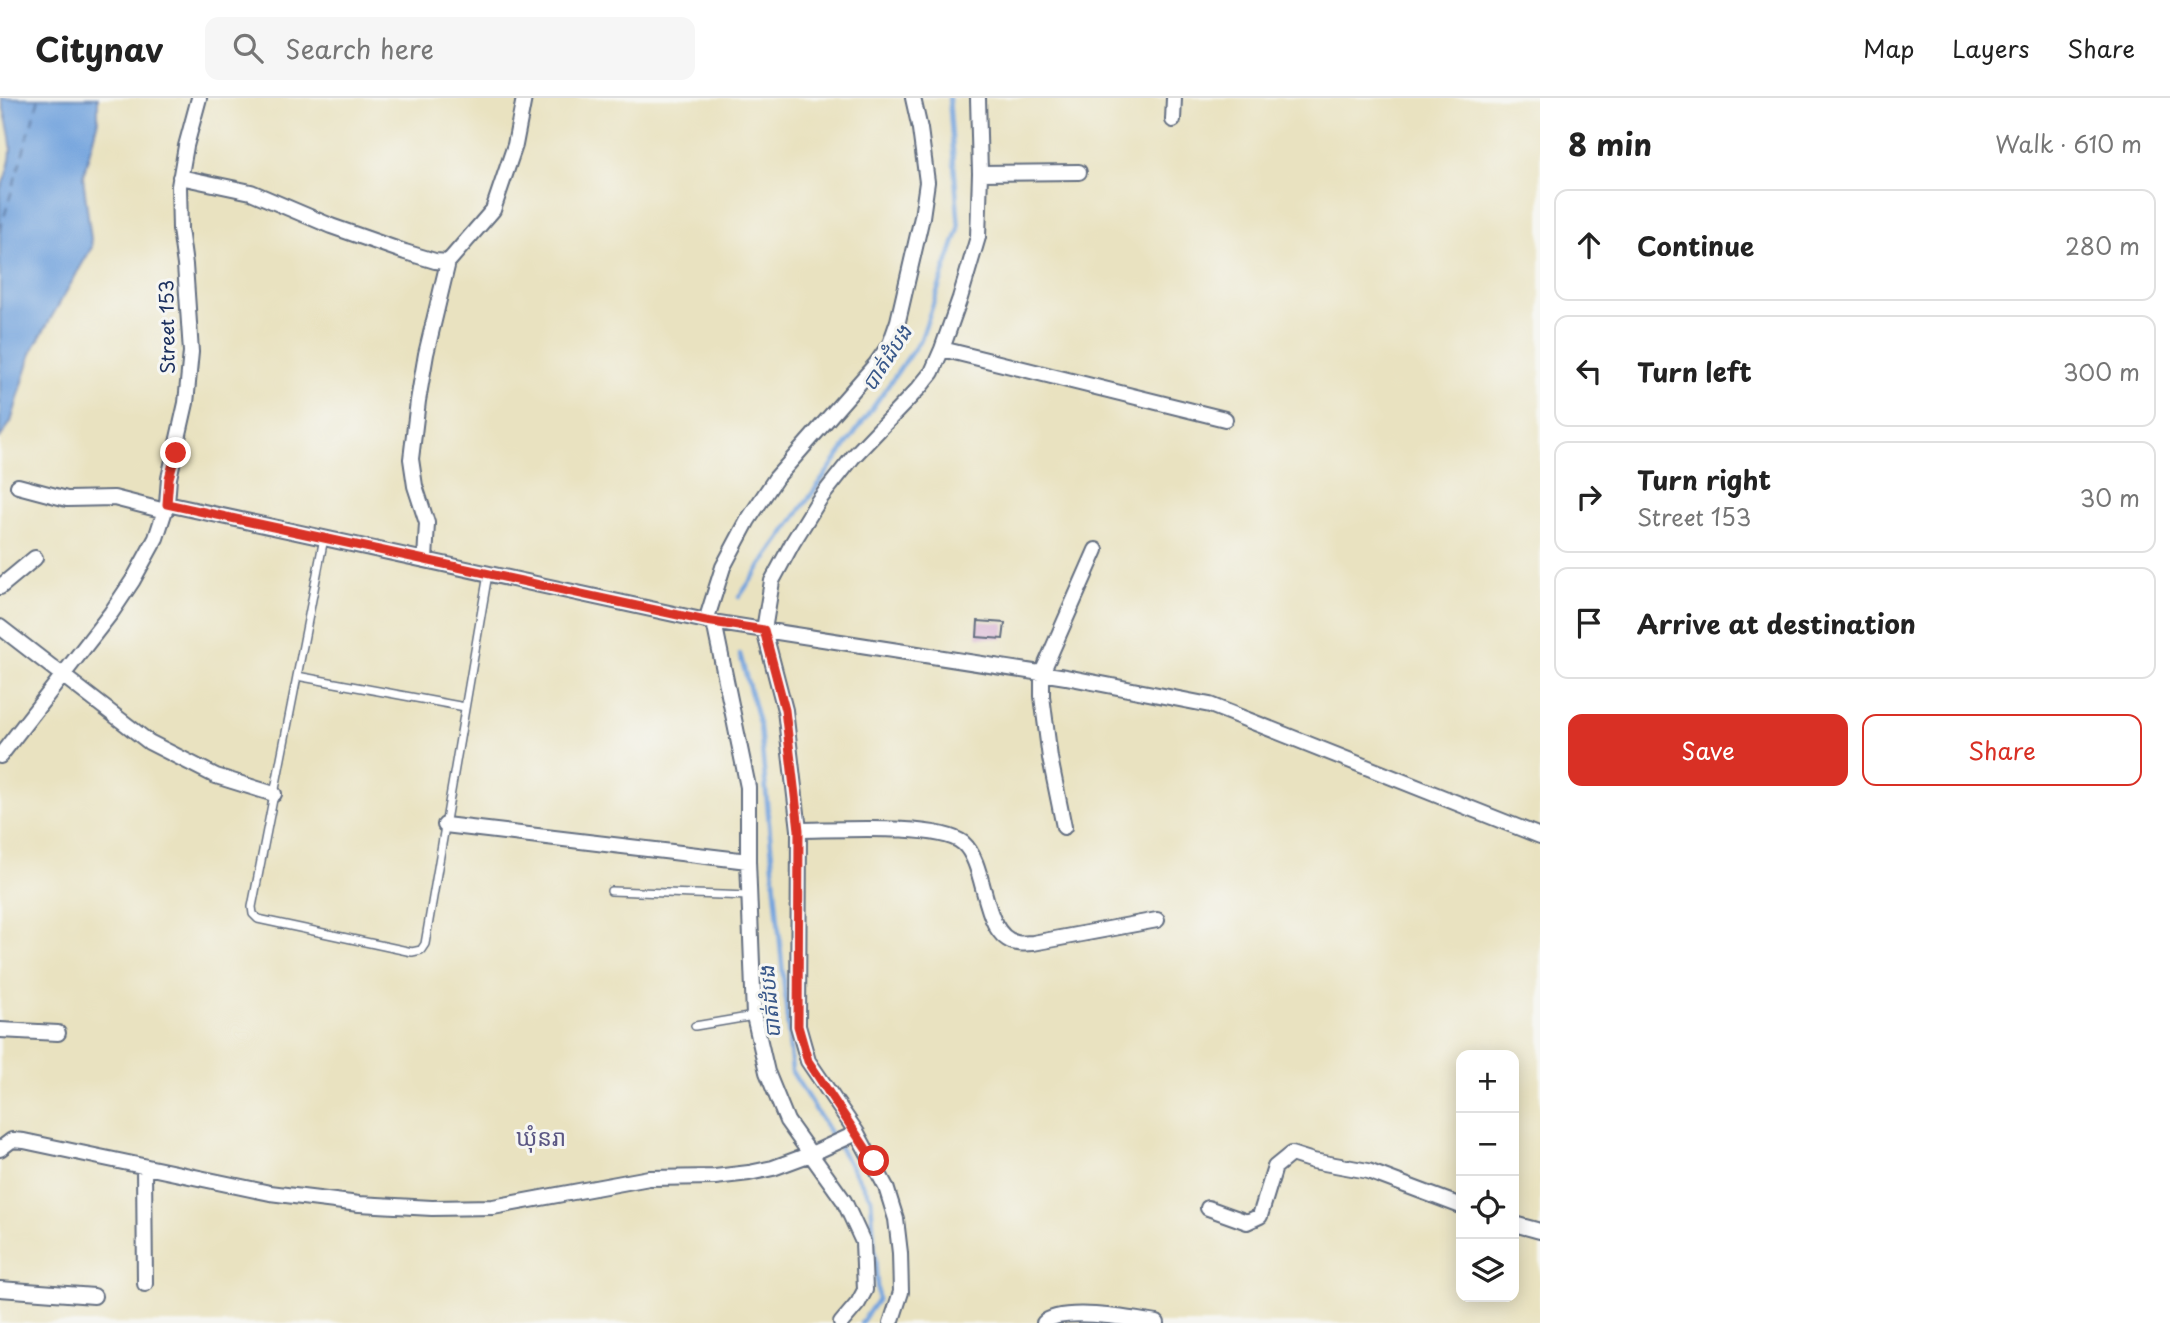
<!DOCTYPE html>
<meta charset="utf-8">
<style>
body{margin:0;font-family:"Playpen Sans","Noto Sans Khmer",sans-serif;background:#f6f6f6;color:#222}
.controls{position:absolute;right:21px;bottom:21px;display:grid;overflow:hidden;border-radius:14px;box-shadow:0 4px 18px #0003}
.controls button{width:63px;height:63px;display:grid;place-items:center;padding:0;border:0;border-bottom:2px solid #e0e0e0;background:#fff;color:#222;font:35px sans-serif}
.stop{position:absolute;width:21px;height:21px;margin:-16px;border:5px solid #d93025;border-radius:50%;background:#fff}
.stop.end{background:#d93025;border-color:#fff;box-shadow:0 2px 7px #0008}
.list{margin:0;padding:0;list-style:none}
h2{display:flex;justify-content:space-between;align-items:center;height:91px;margin:0;padding:0 28px;font-size:30px}
h2 small{font-size:23px;font-weight:400;color:#767676}
.list li{display:grid;grid-template-columns:46px 1fr auto;gap:21px;align-items:center;box-sizing:border-box;height:112px;margin:0 14px 14px;padding:0 14px;border:2px solid #e0e0e0;border-radius:14px}
.list b{display:block;font-size:26px;white-space:nowrap}
.list p{margin:0;font-size:23px;white-space:nowrap;color:#767676}
.list em{font-size:23px;font-style:normal;color:#767676}
.actions{display:flex;gap:14px;padding:21px 28px}
.actions a{flex:1;padding:16px 0;border:2px solid #d93025;border-radius:14px;text-align:center;font-size:24px;color:#d93025}
.actions .main{background:#d93025;color:#fff}
.icon{flex:none;width:38px;height:38px;fill:none;stroke:currentColor;stroke-width:2;stroke-linecap:round;stroke-linejoin:round}
.map{position:relative;flex:none;width:1540px;height:1225px;overflow:hidden}
header{display:flex;align-items:center;gap:42px;box-sizing:border-box;height:98px;padding:0 35px;background:#fff;border-bottom:2px solid #e0e0e0}
header strong{font-size:33px}
nav{display:flex;gap:38px;margin-inline-start:auto;font-size:24px}
.search{width:490px;height:63px;background:#f6f6f6;display:flex;align-items:center;gap:18px;box-sizing:border-box;padding:0 24px;border-radius:14px;color:#767676;font-size:26px}
main{display:flex}
aside{flex:1;background:#fff}
.map>svg:first-child{display:block}
.water{fill:#72a3dd;stroke:#46699e;stroke-width:2}
.lines{fill:none;stroke-linecap:round;stroke-linejoin:round}
.stream{stroke:#72a3dd;stroke-width:4.5}
.ferry{stroke:#39588a;stroke-width:2;stroke-dasharray:9 7;stroke-linecap:butt}
.building{fill:#d1a2cb}
.service-casing{stroke:#636e80;stroke-width:10}
.minor-casing{stroke:#636e80;stroke-width:18}
.service{stroke:#fff;stroke-width:7}
.minor{stroke:#fff;stroke-width:14}
.route{stroke:#d93025;stroke-width:9}
.labels{text-anchor:middle;stroke-width:6;stroke-linejoin:round;paint-order:stroke}
.street-label{font-size:19px;fill:#1b2f5e;stroke:#f6f6f2}
.water-label{font-size:21px;font-style:italic;fill:#39588a;stroke:#f6f6f2}
.quarter-label{font-size:23px;fill:#5b5784;stroke:#f6f6f2}
</style>
<header>
<strong>Citynav</strong>
<div class="search"><svg class="icon" aria-label="search" viewBox="0 0 24 24"><circle cx="10" cy="10" r="6"/><path d="M15 15l6 6"/></svg>Search here</div>
<nav><a>Map</a><a>Layers</a><a>Share</a></nav>
</header>
<main>
<div class="map">
<svg width="1540" height="1225" viewBox="0 0 1540 1225">
<rect width="100%" height="100%" fill="#f6f6f2"/>
<filter id="ink" filterUnits="userSpaceOnUse"><feTurbulence type="fractalNoise" baseFrequency=".0143" numOctaves="2"/><feDisplacementMap in="SourceGraphic" scale="14" xChannelSelector="R" yChannelSelector="G"/><feConvolveMatrix kernelMatrix="1 2 1 2 8 2 1 2 1" color-interpolation-filters="sRGB"/></filter>
<filter id="wash" filterUnits="userSpaceOnUse"><feTurbulence type="fractalNoise" baseFrequency=".00686" numOctaves="4" result="noise"/><feDisplacementMap in="SourceGraphic" scale="28" xChannelSelector="R" yChannelSelector="G"/><feGaussianBlur stdDeviation="1.57" result="paint"/><feColorMatrix in="noise" values="0 0 0 0 0 0 0 0 0 0 0 0 0 0 0 0 0 1.4 0 .05"/><feComposite in="paint" operator="in"/></filter>
<g filter="url(#wash)">
<rect width="100%" height="100%" fill="#e9e2c0"/>
<path class="water" d="M1,0H98V22L83,79L92,149L32,253L11,324L0,340V92C18,52 11,41 1,0Z"/>
<g class="lines">
<path class="stream" d="M739,499L921,241L959,131L949,0
M740,556L760,629L792,974L871,1100L878,1201L861,1225"/>
<path class="ferry" d="M0,133L39,0"/>
</g>
<g id="blocks">
<path class="building" d="M978,523L1005,525L1003,541L977,539Z"/>
</g>
</g>
<g filter="url(#ink)">
<use href="#blocks" fill-opacity="0" stroke="#636e80" stroke-width="2"/>
<g class="lines">
<g class="service-casing">
<path id="service" d="M324,440L252,809L253,816L258,821L412,854L421,852L425,846L488,476
M297,578L465,609
M611,793L749,798
M695,928L754,918"/>
</g>
<g class="minor-casing">
<path id="minor" d="M1173,22L1174,0
M980,75L1079,74
M180,79L251,94L331,128L405,154L435,163L448,164L493,112L515,47L524,0
M942,251L1225,321
M18,388L67,401L114,400L165,413
M167,406L706,523L1066,579L1210,607L1540,738
M425,462L427,425L415,388L411,361L418,303L426,256L448,164
M0,489L35,460
M706,523L723,469L748,422L776,380L876,266L890,246L898,223L922,119L927,84L920,31L913,0
M714,524L748,689V763L754,918L767,974L787,1023L844,1103L863,1144L865,1192L858,1205L841,1225
M0,529L149,644L216,678L274,696
M0,658L111,515L133,482L156,440L167,406L169,380L186,305L191,254L185,167L180,131L179,88L186,48L199,0
M445,727L748,763
M1064,729L1050,660L1042,598V575L1096,452
M799,732C833,732 939,725 963,745C988,767 981,838 1017,845C1022,846 1028,845 1033,845L1157,822
M0,932L58,935
M0,1051L12,1042L24,1043L270,1095L359,1106L432,1110L493,1109L649,1080L715,1079L749,1075L773,1070L811,1056L857,1035
M144,1068L145,1186
M1208,1110L1247,1124L1260,1118L1275,1069L1291,1056L1313,1063L1368,1073L1461,1108
M1514,1126L1540,1133
M0,1191L94,1198
M891,1225L901,1194L900,1155L896,1121L886,1089L857,1035L808,963L798,928L799,732L785,612L764,532L772,483L793,444L819,402L853,359L919,290L932,274L942,251L960,200L978,139L980,75L978,0
M1044,1225C1060,1208 1133,1221 1157,1225"/>
</g>
<use href="#service" class="service"/>
<use href="#minor" class="minor"/>
</g>
</g>
<g class="lines" filter="url(#ink)">
<path class="route" d="M176,355L169,380L167,406L706,523L764,532L785,612L799,732L798,928L808,963L874,1063"/>
</g>
<g class="labels">
<g class="street-label">
<text transform="translate(167 229) rotate(-91)" y="7">Street 153</text>
</g>
<g class="water-label">
<text transform="translate(887 260) rotate(-57)" y="7">បាត់ដំបង</text>
<text transform="translate(770 904) rotate(-95)" y="7">បាត់ដំបង</text>
</g>
<g class="quarter-label">
<text x="541" y="1048">ឃុំនរា</text>
</g>
</g>
</svg>
<div class="controls">
<button>+</button>
<button>−</button>
<button><svg class="icon" aria-label="locate" viewBox="0 0 24 24"><circle cx="12" cy="12" r="6"/><path d="M12 2v4M12 18v4M2 12h4M18 12h4"/></svg></button>
<button><svg class="icon" aria-label="layers" viewBox="0 0 24 24"><path d="M12 4l9 5-9 5-9-5zM3 14l9 5 9-5"/></svg></button>
</div>
<div class="stop" style="left:874px;top:1063px"></div>
<div class="stop end" style="left:176px;top:355px"></div>
</div>
<aside>
<h2>8 min<small>Walk · 610 m</small></h2>
<ul class="list">
<li><svg class="icon" aria-label="ahead" viewBox="0 0 24 24"><path d="M12 20V5M6 11l6-6 6 6"/></svg><div><b>Continue</b></div><em>280 m</em></li>
<li><svg class="icon" aria-label="left" viewBox="0 0 24 24"><path d="M17 20v-9H6M10 6l-5 5 5 5"/></svg><div><b>Turn left</b></div><em>300 m</em></li>
<li><svg class="icon" aria-label="right" viewBox="0 0 24 24"><path d="M7 20v-9h11M14 6l5 5-5 5"/></svg><div><b>Turn right</b><p>Street 153</p></div><em>30 m</em></li>
<li><svg class="icon" aria-label="arrive" viewBox="0 0 24 24"><path d="M6 21V4h12l-3 4 3 4H6"/></svg><div><b>Arrive at destination</b></div></li>
</ul>
<div class="actions"><a class="main">Save</a><a>Share</a></div>
</aside>
</main>
